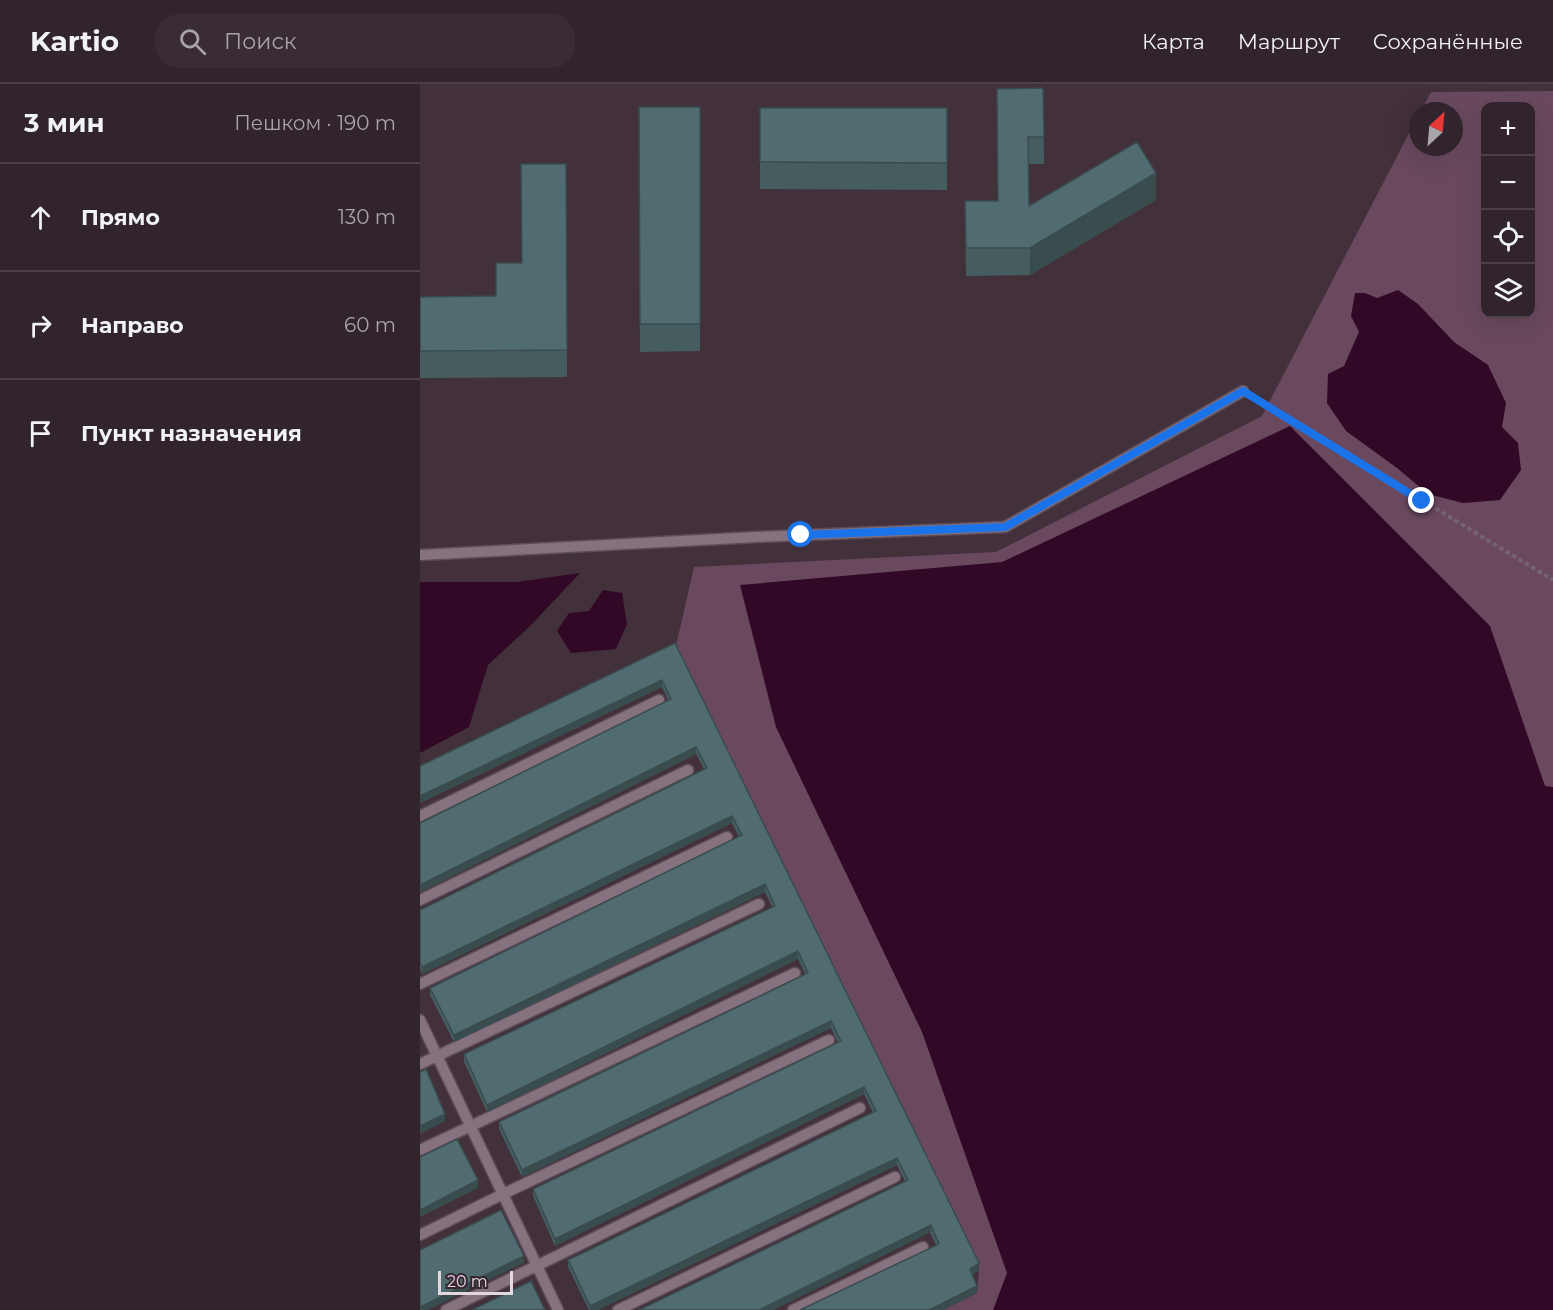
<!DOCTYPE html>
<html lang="ru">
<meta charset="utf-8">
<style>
body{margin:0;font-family:Montserrat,sans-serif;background:#3a2c34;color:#f1f3f6}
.controls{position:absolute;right:18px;top:18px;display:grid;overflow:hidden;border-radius:12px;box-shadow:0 6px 24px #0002}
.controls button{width:54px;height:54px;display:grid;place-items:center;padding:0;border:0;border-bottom:2px solid #4d4148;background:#32242c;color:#f1f3f6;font:30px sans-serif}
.compass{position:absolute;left:989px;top:18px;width:54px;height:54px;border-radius:50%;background:#32242c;box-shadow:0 6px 24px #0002;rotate:26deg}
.scale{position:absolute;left:18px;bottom:15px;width:75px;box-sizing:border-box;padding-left:6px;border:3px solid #e4d8df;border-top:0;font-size:16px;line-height:21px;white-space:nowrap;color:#e4d8df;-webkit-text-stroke:4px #372631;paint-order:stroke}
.stop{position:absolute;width:18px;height:18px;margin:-14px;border:4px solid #1a73e8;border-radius:50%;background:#fff}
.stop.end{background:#1a73e8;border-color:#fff;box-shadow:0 2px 6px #0008}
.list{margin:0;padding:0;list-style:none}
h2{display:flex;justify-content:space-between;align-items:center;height:78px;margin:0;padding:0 24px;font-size:26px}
h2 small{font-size:20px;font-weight:400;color:#a8a4a9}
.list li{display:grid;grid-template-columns:39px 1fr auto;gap:18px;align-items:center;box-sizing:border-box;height:108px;padding:0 24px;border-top:2px solid #4d4148}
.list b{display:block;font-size:22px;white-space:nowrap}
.list em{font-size:20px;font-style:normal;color:#a8a4a9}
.icon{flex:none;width:33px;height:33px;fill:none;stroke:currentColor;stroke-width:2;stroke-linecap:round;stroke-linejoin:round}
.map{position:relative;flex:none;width:1133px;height:1226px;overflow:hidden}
header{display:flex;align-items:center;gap:36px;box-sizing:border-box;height:84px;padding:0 30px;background:#32242c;border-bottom:2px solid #4d4148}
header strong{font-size:28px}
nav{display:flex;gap:33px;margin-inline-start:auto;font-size:21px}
.search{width:420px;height:54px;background:#3a2c34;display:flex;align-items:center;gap:15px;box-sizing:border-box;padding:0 21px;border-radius:24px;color:#a8a4a9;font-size:22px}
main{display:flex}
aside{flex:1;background:#32242c}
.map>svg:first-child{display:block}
.green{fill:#6a495f;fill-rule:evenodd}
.water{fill:#310826}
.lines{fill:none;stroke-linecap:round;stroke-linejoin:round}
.service-casing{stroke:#5d4d57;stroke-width:13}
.path{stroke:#74646e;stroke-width:4;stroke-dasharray:4.5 3;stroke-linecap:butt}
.service{stroke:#86717e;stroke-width:10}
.wall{fill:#465d60}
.shaded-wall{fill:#394c4e}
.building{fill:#516c70;stroke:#394c4e;stroke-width:1.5}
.route{stroke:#1a73e8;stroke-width:8}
</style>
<header>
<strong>Kartio</strong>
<div class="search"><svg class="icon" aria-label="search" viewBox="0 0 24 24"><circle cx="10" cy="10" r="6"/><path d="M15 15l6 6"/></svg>Поиск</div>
<nav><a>Карта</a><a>Маршрут</a><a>Сохранённые</a></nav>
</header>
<main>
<aside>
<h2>3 мин<small>Пешком · 190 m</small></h2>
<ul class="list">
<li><svg class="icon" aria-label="ahead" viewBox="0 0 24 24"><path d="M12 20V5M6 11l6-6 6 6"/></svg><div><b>Прямо</b></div><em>130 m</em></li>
<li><svg class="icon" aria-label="right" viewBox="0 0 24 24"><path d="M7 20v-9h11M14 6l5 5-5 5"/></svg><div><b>Направо</b></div><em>60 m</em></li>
<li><svg class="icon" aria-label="arrive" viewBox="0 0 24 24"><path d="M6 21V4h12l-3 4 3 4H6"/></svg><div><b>Пункт назначения</b></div></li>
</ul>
</aside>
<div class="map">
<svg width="1133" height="1226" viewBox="0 0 1133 1226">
<rect width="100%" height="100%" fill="#42303b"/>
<path class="green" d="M1133,7V1226H523L557,1209L559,1186L255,566L274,483L576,468L842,332L998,32V63H1034V27H1001L1011,8ZM1066,22H1110V230H1066Z"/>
<path class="water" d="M978,206L998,220L1034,258L1068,281L1086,319L1082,343L1098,359L1101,386L1080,416L1043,419L1008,410L977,384L926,347L907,319L908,290L924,282L939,248L931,232L935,209H945L957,214Z
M870,342L1070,542L1125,702L1133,703V1226H573L587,1189L502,948L356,643L320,501L582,478Z
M160,489L111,541L68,581L49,643L0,669V498H97Z
M183,506L202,509L207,540L196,565L151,569L137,547L149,529L169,527Z"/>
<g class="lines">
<g class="service-casing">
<path id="service" d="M0,471L336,453L585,443L823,307
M0,732L239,616
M0,816L268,686
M0,900L307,753
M0,936L138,1226
M0,980L339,820
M0,1066L375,889
M0,1151L83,1110L409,956
M26,1226L440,1024
M198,1226L475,1093
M373,1226L503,1163"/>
</g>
<path class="path" d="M836,315L1133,496"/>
<use href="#service" class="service"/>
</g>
<path class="wall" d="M623,4L624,80H609V122L736,116L610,191L546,192L545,117H577Z
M219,23H280V267L220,268Z
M340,24H527V106L340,105Z
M146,80L147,293L0,294V213L76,212L102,179Z
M255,559L559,1186L552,1191L557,1209L516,1161L477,1081L178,1226H169L148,1183V1176L453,1029L444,1010L135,1162L113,1112V1105L418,959L411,944L102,1093L79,1045V1038L385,890L378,875L67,1028L44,978V970L352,823L345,808L34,958L10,911V904L319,753L312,739L2,890L0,885V826L284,685L276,670L0,808V739L248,616L242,603L0,719Z"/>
<path class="shaded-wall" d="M736,89V116L610,191V164Z
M242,596V603L0,719V712Z
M276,663V670L0,808V801Z
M312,732V739L2,890V883Z
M345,800V808L34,958V951Z
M378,867V875L67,1028V1021Z
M411,937V944L102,1093V1086Z
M444,1003V1010L135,1162V1155Z
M25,1030V1037L0,1050V1042Z
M477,1074V1081L178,1226H170V1222Z
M58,1096V1104L0,1133V1126Z
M511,1141V1148L354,1226H339Z
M104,1172V1179L8,1226H0V1223Z
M559,1179V1186L550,1192V1185Z
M557,1202V1209L523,1226H509Z"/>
<path class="building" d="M623,4L624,53H608L609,122L717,58L736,89L610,164H546L545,117H578L577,5Z
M219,23H280V240H220Z
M340,24H527V79L340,78Z
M101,80H146L147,266L0,267V213L76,212V179H102Z
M255,559L559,1179L550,1185L557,1202L509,1226H380L519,1160L511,1141L339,1226H219L488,1096L477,1074L170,1222L148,1176L456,1027L444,1003L135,1155L113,1105L421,957L411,937L102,1086L79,1038L388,889L378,867L67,1021L44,970L355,822L345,800L34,951L10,904L322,751L312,732L2,883L0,878V826L287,684L276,663L0,801V739L251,615L242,596L0,712V682Z
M6,985L25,1030L0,1042V988Z
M37,1055L58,1096L0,1126V1073Z
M81,1126L104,1172L0,1223V1166Z
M111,1197L125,1226H52Z"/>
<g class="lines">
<path class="route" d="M381,451L585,443L823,307L1002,417"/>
</g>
</svg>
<div class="controls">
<button>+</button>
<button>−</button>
<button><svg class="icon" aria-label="locate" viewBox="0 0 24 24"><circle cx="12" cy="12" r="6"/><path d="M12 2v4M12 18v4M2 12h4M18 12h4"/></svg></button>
<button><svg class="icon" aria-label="layers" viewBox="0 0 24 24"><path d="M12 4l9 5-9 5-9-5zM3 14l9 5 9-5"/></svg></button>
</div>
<svg class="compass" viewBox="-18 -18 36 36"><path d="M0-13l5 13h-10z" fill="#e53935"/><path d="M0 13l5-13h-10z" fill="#a8a4a9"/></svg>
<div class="scale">20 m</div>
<div class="stop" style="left:381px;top:451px"></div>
<div class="stop end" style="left:1002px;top:417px"></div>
</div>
</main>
